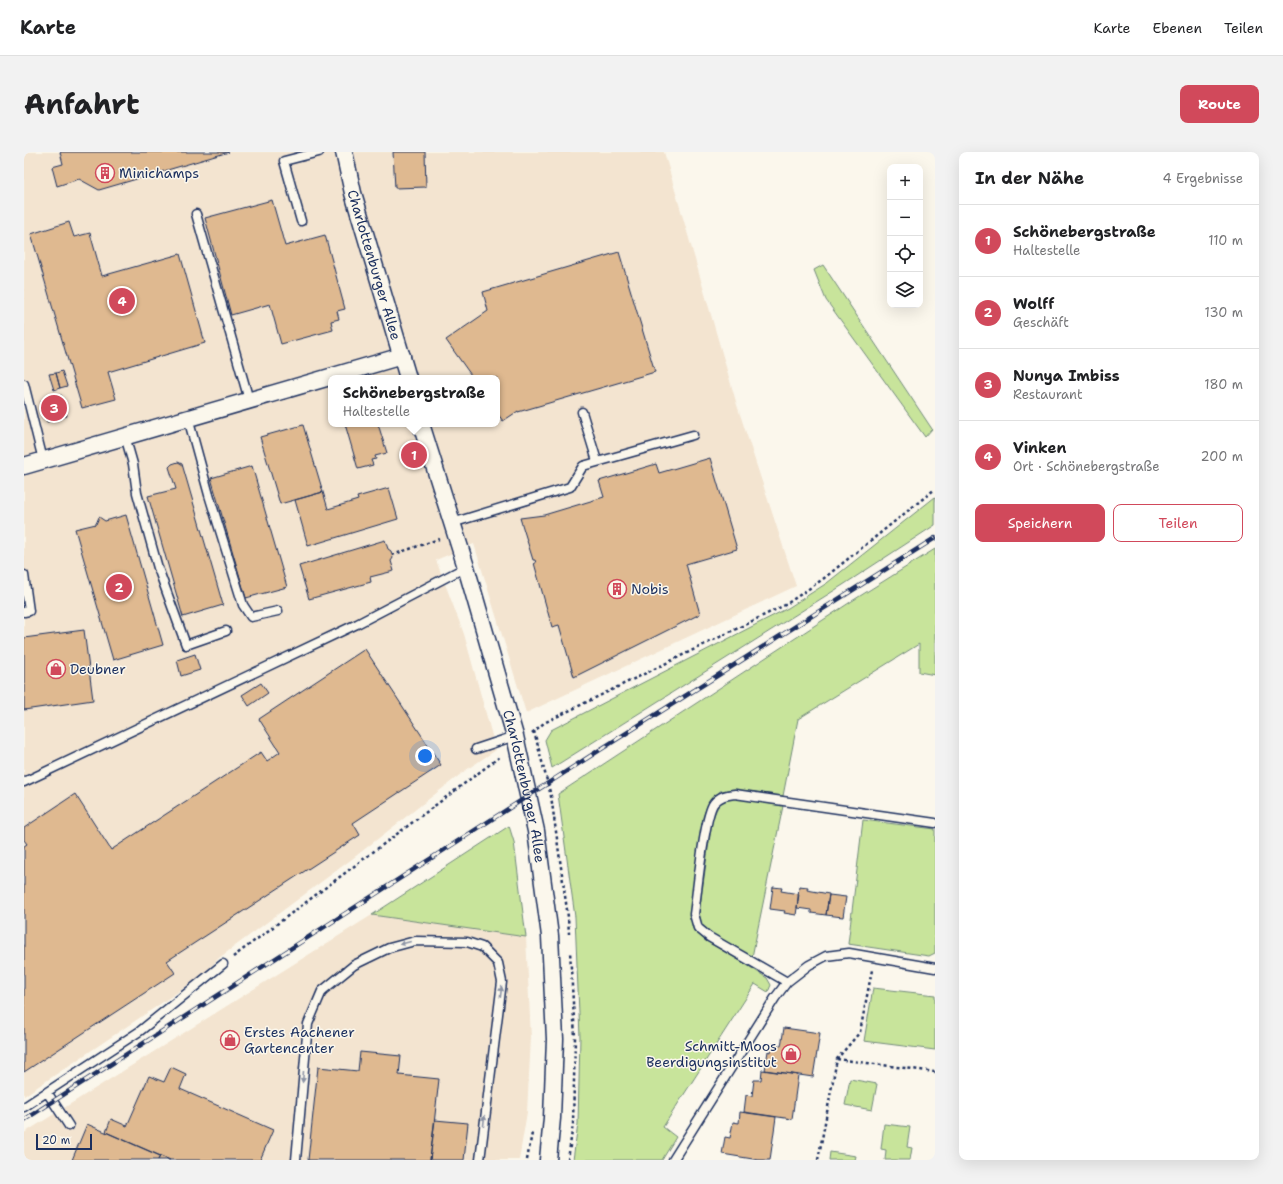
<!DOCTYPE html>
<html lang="de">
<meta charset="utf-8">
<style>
body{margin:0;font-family:"Shantell Sans",sans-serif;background:#f2f2f2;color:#202124}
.controls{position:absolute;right:12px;top:12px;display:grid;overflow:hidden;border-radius:8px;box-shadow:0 4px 16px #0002}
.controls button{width:36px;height:36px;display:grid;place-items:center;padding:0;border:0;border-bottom:1px solid #e0e0e0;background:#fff;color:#202124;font:20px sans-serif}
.scale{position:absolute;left:12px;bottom:10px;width:56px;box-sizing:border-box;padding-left:4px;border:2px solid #1b2f5e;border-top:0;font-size:11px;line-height:14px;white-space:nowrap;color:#1b2f5e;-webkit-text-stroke:3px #fbf7ec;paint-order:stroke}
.you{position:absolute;left:401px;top:604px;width:14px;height:14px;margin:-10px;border:3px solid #fff;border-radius:50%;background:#1a73e8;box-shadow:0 0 0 6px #1a73e833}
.badge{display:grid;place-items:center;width:26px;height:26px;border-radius:50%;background:#d1495b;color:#fff;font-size:13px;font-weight:700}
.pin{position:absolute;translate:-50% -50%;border:2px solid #fff;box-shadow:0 1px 4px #0006}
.popup{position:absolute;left:304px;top:223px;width:172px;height:52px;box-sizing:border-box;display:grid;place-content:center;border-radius:8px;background:#fff;filter:drop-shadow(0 1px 3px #0005);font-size:13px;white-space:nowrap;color:#757577}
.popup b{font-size:15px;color:#202124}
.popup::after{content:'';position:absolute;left:50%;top:100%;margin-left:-8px;border:8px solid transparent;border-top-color:#fff}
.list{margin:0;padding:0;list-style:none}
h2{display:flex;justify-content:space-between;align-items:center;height:52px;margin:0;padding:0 16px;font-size:17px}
h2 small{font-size:13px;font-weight:400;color:#757577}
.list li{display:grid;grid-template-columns:26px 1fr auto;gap:12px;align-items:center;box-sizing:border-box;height:72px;padding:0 16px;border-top:1px solid #e0e0e0}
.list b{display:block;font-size:15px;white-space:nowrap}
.list p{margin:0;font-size:13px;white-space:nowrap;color:#757577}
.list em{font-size:13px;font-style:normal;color:#757577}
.actions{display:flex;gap:8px;padding:12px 16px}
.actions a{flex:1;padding:9px 0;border:1px solid #d1495b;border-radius:8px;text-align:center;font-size:14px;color:#d1495b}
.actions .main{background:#d1495b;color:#fff}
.icon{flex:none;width:22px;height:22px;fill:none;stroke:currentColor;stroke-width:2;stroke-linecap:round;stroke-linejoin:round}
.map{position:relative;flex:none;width:911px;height:1008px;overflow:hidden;border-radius:8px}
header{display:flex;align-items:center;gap:24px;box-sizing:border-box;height:56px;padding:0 20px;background:#fff;border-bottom:1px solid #e0e0e0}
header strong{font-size:19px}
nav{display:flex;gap:22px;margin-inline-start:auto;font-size:14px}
.intro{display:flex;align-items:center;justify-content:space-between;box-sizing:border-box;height:96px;padding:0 24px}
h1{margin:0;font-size:28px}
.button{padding:10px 18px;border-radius:8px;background:#d1495b;color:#fff;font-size:14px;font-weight:700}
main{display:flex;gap:24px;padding:0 24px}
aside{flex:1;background:#fff;border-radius:8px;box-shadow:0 4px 16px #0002}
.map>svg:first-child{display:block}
.built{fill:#f3e4d0;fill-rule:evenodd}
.green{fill:#c8e49b;stroke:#728a7c}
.building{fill:#dfb990;stroke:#1b2f5e}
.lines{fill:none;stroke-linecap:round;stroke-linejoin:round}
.service-casing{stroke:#1b2f5e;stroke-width:11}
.minor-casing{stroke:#1b2f5e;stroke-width:19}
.path{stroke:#1b2f5e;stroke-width:2.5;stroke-dasharray:3 3;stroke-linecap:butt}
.service{stroke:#fbf7ec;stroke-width:8}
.minor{stroke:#fbf7ec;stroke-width:16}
.rail-casing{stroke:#1b2f5e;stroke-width:4.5}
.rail{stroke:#fbf7ec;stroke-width:3;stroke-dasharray:9;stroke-linecap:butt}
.oneway{fill:#8b93a5}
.labels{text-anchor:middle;stroke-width:3;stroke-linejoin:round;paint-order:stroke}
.poi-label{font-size:14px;fill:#1b2f5e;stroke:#fbf7ec;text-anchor:start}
.street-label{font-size:14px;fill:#1b2f5e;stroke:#fbf7ec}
</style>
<header>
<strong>Karte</strong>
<nav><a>Karte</a><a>Ebenen</a><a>Teilen</a></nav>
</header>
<div class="intro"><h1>Anfahrt</h1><a class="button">Route</a></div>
<main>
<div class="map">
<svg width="911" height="1008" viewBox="0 0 911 1008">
<rect width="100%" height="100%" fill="#fbf7ec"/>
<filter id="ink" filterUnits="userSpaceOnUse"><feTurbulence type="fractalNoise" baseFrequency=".025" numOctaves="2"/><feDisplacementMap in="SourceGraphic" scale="8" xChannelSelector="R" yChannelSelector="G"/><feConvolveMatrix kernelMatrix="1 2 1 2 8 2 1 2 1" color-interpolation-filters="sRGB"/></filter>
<g filter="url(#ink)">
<path class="built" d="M0,0H640L713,253L772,434L502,561L450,392L412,408L440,482L472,598L442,618L328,707L195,806L179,823L0,944ZM307,226H473V272H307Z
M348,763L502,785L507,886L503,960L495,1008H0V981Z"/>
<path class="green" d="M799,113L908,277L901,285L802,148L790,118Z
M911,345V373L819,433L528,616L521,588L527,578L764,456L803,431Z
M911,397V523L895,520V492L774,567L759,644L710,637L696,639L685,650L679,665L666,760L669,777L682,789L723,813L743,826L747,833L744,840L731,832L639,975L652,985L638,1008H549L554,972L556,885L551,765L534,642L828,449Z
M713,646L759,654L728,805L688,782L677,772L675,761L688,669C694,653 695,648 713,646Z
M839,668L911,677V801L905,804L824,792Z
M485,674L490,690L502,785L348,763Z
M849,836L911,843V898L840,889Z
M826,927L853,932L848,958L821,953Z
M860,972L886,975L883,995L888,996L886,1008H861L862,998L857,997Z
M806,1000L832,1004L831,1008H805Z"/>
<path class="building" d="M36,0H205L75,38L55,27L33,34L28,15L39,12Z
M369,0H401L402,35L371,36Z
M248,48L261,94L301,83L321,157L313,159L315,167L307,169L309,178L257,192L246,152L207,163L181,66Z
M45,70L50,85L66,81L78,124L156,102L181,191L84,220L92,247L58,256L7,82Z
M595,100L631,220L494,260V259L479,269L473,261V226H449L422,188L464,159L459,140Z
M38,219L43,234L36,236L32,221Z
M32,221L36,236L30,238L25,222Z
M37,243L43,264L23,270L17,249Z
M321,272H354L363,301L351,304L352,307L347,308L349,313L334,317Z
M279,273L299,340L256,352L236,285Z
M686,306L713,397L662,412L676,462L550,525L535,473L528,475L510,411H512L511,408H509L496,366L520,363L580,345L575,329L632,312L635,321Z
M154,310L158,312L199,453L159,465L124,344L152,337L145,315L148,312Z
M228,314L263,435L222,446L187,326Z
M365,336L374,367L284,394L271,348L299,340L304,357L334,348L333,345Z
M102,363L139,493L89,508L51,377L72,372L75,365L81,369Z
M361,388L364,397L367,399L369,406L367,409L370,419L346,425L347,430L285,447L275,414Z
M60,478L69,548L0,558V486Z
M341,497L417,613L329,671L336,683L143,809L151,821L0,920V694L3,692L0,688V676L51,642L87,698L237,600L243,609L256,600L235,567Z
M171,502L176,518L157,524L153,508Z
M237,531L244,541L225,554L218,543Z
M775,734L784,735L783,738L805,742L802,763L787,761V758L773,756Z
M749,735L758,736L757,739L775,742L772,763L760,761L761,759L746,757Z
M805,743L822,745L819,765L802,763Z
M760,876L796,881L789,925L741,918L744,899L746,900L748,892L757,894Z
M336,900L377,904L375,923L415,927L406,1008H284L294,915L334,919Z
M147,915L162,922L156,937L249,978L236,1008H146L82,980L87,967L103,974L125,924L140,930Z
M738,918L774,923L768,967L720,960L722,943L728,944L730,928H737Z
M716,960L752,965L746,1008H735L698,1002L701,985L706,986L709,970L715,971Z
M411,968L444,971L440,1008H406Z
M63,972L136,1004L134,1008H48Z
M136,1004L146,1008H134Z"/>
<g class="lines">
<g class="service-casing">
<path id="service" d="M172,62L225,248
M277,69L260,9L295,0
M0,232L19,308
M558,260L573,309
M164,266L185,343L219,453L227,465L254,459
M101,284L109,312L113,341L134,416L162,493L202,479
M428,371L546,335L559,314L669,283
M0,423L5,459L0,460
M452,597L491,584
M0,630L333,472L442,415
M763,830L685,785L674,776L670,762C673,743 680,663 690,651C696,644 702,643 711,642L911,671
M23,940L45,974
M0,955L116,879L199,812
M272,1008L284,872L298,839L330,813L365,796L391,789L443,790L458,795L474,811L478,830L456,1008
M649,1008L751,846L763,830L785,813L802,804L825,801L911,816"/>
</g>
<g class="minor-casing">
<g id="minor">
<path id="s1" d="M320,0L329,41L384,226"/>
<path id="s2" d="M397,272L442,415L491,584L512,679L526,784L531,887L528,966L524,1008"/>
<path d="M0,314L378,204"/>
</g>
</g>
<path class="path" d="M368,403L415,387
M510,579L527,644L544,765L545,782
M508,581L520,571L761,453L799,427L911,337
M209,805L477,604
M813,907L911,920
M503,1008L508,981
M544,1008L549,972L551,885L546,799
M794,1008L813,907L836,880L848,818"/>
<use href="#service" class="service"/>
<use href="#minor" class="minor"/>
<g class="rail-casing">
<path id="rail" d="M0,968L571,601L911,386"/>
</g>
<use href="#rail" class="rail"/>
</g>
<defs><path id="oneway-solid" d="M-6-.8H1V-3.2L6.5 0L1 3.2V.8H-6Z"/></defs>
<g class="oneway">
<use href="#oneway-solid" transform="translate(381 791) rotate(165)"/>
<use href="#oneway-solid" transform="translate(477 840) rotate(-83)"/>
<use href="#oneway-solid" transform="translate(279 925) rotate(95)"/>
<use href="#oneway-solid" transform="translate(460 969) rotate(-84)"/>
</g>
</g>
<defs>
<g id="building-ring" transform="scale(1)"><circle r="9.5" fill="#fbf7ec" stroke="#d1495b" stroke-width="1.5"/><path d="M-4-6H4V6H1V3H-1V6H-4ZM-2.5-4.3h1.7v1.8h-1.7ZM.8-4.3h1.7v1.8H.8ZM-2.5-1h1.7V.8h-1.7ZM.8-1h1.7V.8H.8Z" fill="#d1495b"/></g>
<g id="shop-ring" transform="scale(1)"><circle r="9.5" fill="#fbf7ec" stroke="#d1495b" stroke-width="1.5"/><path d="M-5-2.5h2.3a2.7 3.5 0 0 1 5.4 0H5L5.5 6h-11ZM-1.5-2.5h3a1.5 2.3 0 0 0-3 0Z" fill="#d1495b"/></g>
</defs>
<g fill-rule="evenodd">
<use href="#building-ring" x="81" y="21"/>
<use href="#building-ring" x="593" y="437"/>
<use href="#shop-ring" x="32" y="517"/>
<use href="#shop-ring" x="206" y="888"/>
<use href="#shop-ring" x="767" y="902"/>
</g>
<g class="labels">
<g class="poi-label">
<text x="95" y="26">Minichamps</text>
<text x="607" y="442">Nobis</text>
<text x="46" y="522">Deubner</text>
<text x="220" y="885">Erstes Aachener<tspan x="220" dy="16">Gartencenter</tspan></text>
<text x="753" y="899" text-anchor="end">Schmitt-Moos<tspan x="753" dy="16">Beerdigungsinstitut</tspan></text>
</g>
<g class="street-label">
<text dy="5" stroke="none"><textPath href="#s1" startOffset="117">Charlottenburger Allee</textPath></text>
<text dy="5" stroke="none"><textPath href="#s2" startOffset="377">Charlottenburger Allee</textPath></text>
</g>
</g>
</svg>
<div class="controls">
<button>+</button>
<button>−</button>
<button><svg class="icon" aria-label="locate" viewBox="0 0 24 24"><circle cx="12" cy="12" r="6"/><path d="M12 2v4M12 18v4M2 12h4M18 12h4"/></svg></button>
<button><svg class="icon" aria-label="layers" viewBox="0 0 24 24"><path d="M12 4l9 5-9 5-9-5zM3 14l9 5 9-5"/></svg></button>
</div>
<div class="scale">20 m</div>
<div class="you"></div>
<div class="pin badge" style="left:390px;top:303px">1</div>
<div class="popup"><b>Schönebergstraße</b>Haltestelle</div>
<div class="pin badge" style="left:95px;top:435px">2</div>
<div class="pin badge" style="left:30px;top:256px">3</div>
<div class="pin badge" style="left:98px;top:149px">4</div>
</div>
<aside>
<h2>In der Nähe<small>4 Ergebnisse</small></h2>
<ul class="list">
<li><span class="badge">1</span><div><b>Schönebergstraße</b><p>Haltestelle</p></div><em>110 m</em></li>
<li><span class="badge">2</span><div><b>Wolff</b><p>Geschäft</p></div><em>130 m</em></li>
<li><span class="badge">3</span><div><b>Nunya Imbiss</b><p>Restaurant</p></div><em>180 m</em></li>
<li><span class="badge">4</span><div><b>Vinken</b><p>Ort · Schönebergstraße</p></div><em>200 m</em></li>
</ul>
<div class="actions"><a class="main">Speichern</a><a>Teilen</a></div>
</aside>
</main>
